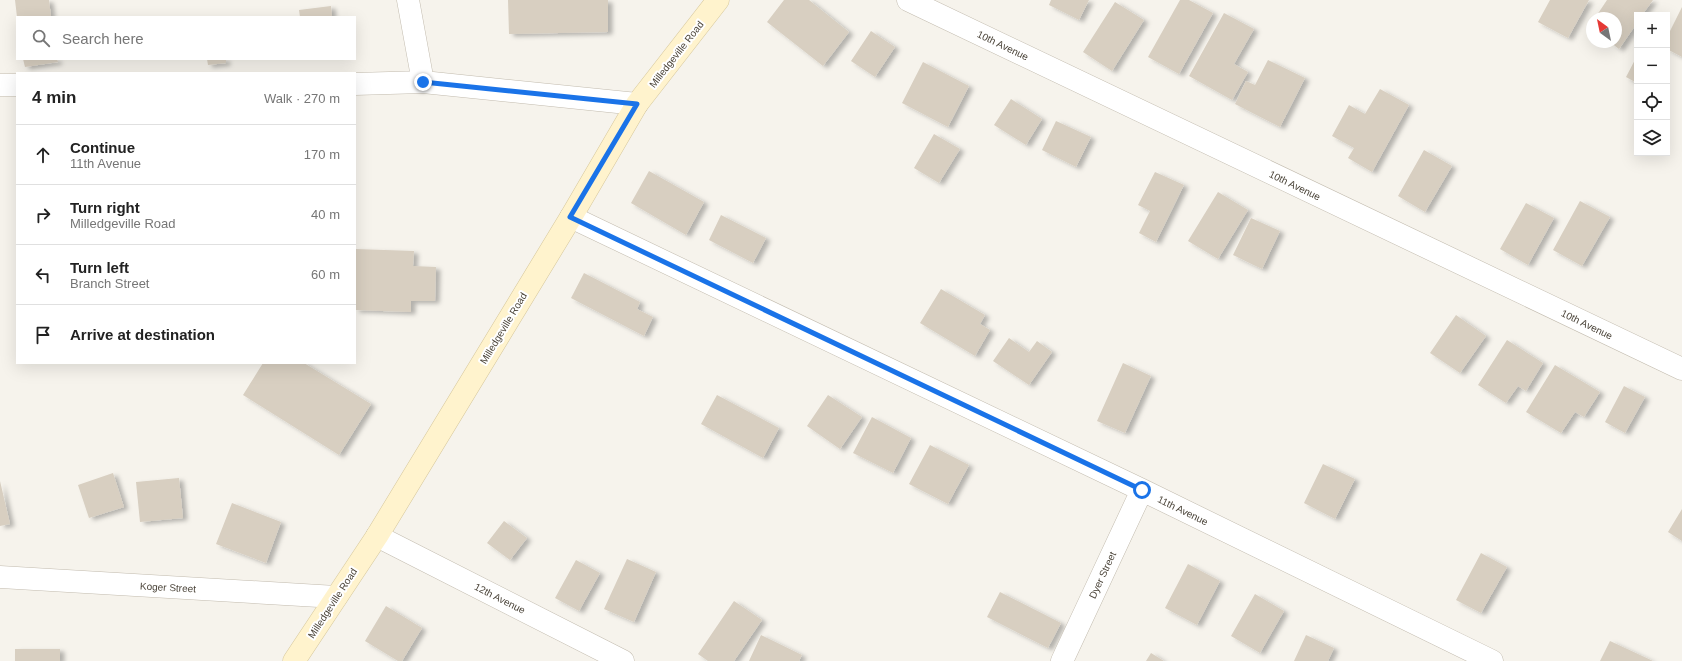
<!DOCTYPE html>
<meta charset="utf-8">
<style>
body{margin:0;font-family:Arial,sans-serif;background:#f2f2f2;color:#222}
.controls{position:absolute;right:12px;top:12px;display:grid;overflow:hidden;border-radius:0px;box-shadow:0 4px 16px #0002}
.controls button{width:36px;height:36px;display:grid;place-items:center;padding:0;border:0;border-bottom:1px solid #e0e0e0;background:#fff;color:#222;font:20px sans-serif}
.compass{position:absolute;left:1586px;top:12px;width:36px;height:36px;border-radius:50%;background:#fff;box-shadow:0 4px 16px #0002;rotate:327deg}
.stop{position:absolute;width:12px;height:12px;margin:-9px;border:3px solid #1a73e8;border-radius:50%;background:#fff}
.stop.end{background:#1a73e8;border-color:#fff;box-shadow:0 1px 4px #0008}
.list{margin:0;padding:0;list-style:none}
h2{display:flex;justify-content:space-between;align-items:center;height:52px;margin:0;padding:0 16px;font-size:17px}
h2 small{font-size:13px;font-weight:400;color:#767676}
.list li{display:grid;grid-template-columns:26px 1fr auto;gap:12px;align-items:center;box-sizing:border-box;height:60px;padding:0 16px;border-top:1px solid #e0e0e0}
.list b{display:block;font-size:15px;white-space:nowrap}
.list p{margin:0;font-size:13px;white-space:nowrap;color:#767676}
.list em{font-size:13px;font-style:normal;color:#767676}
.icon{flex:none;width:22px;height:22px;fill:none;stroke:currentColor;stroke-width:2;stroke-linecap:round;stroke-linejoin:round}
.map{position:relative;flex:none;width:1682px;height:661px;overflow:hidden}
.search{position:absolute;background:#fff;box-shadow:0 4px 16px #0002;left:16px;top:16px;width:340px;height:44px;display:flex;align-items:center;gap:10px;box-sizing:border-box;padding:0 14px;border-radius:0px;color:#767676;font-size:15px}
.panel{position:absolute;background:#fff;box-shadow:0 4px 16px #0002;left:16px;top:72px;width:340px;height:292px;border-radius:0px}
.map>svg:first-child{display:block}
.building{fill:#d8cfc1;filter:url(#shadow)}
.lines{fill:none;stroke-linecap:round;stroke-linejoin:round}
.street-casing{stroke:#c2bbae;stroke-width:23}
.secondary-casing{stroke:#d6c79b;stroke-width:23}
.street{stroke:#fff;stroke-width:22}
.secondary{stroke:#fff3cd;stroke-width:22}
.route{stroke:#1a73e8;stroke-width:5}
.labels{text-anchor:middle;stroke-width:4;stroke-linejoin:round;paint-order:stroke}
.street-label{font-size:10px;fill:#4b4439;stroke:#fff}
</style>
<div class="map">
<svg width="1682" height="661" viewBox="0 0 1682 661">
<defs>
<filter id="shadow"><feDropShadow dx="4.5" dy="2.5" stdDeviation="2" flood-color="#0004"/></filter>
</defs>
<rect width="100%" height="100%" fill="#f6f3ec"/>
<path class="building" d="M15,0H49L51,17H17Z
M508,0H608V32L509,34Z
M784,0H809L849,32L823,66L767,22Z
M1051,0H1089L1079,20L1049,5Z
M1180,0H1189L1213,13L1179,74L1148,57Z
M1550,0H1589L1568,38L1538,22Z
M1607,0H1653L1642,15H1637V23L1619,49L1610,42H1616V18H1595Z
M1115,2L1144,20L1112,71L1083,52Z
M331,6L332,17H300L299,10Z
M1682,7V57L1667,49V37Z
M1224,13L1254,29L1234,64L1248,72L1232,100L1189,76Z
M871,31L895,47L875,77L851,61Z
M1637,56V83L1626,77Z
M23,59H57L58,62L25,67Z
M207,59H226V63L208,65Z
M1268,60L1305,78L1280,127L1235,104L1246,81L1255,85Z
M923,62L969,86L948,127L902,103Z
M1380,89L1409,105L1372,172L1348,158L1354,148L1332,136L1349,105L1365,114Z
M1011,99L1042,119L1026,145L994,125Z
M1056,121L1091,137L1076,167L1042,150Z
M934,134L960,149L939,183L914,168Z
M1424,150L1452,166L1425,212L1398,196Z
M649,171L704,202L686,235L631,203Z
M1155,172L1184,185L1156,242L1139,233L1150,211L1138,205Z
M1218,192L1248,210L1218,259L1188,241Z
M1580,201L1610,217L1582,266L1553,250Z
M1526,203L1554,218L1528,265L1500,249Z
M721,215L766,238L753,263L709,240Z
M1251,218L1280,231L1262,269L1233,255Z
M355,249L414,251L413,266L436,267L435,301H411V312L355,310Z
M584,273L640,302L637,309L653,317L644,336L571,298Z
M941,289L985,315L980,324L990,330L975,356L920,323Z
M1456,315L1486,336L1460,373L1430,353Z
M1009,338L1029,352L1037,341L1052,352L1029,385L993,361Z
M1507,340L1543,363L1526,391L1518,386L1506,403L1478,385Z
M263,363H304L371,404L339,455L243,395Z
M1123,363L1151,376L1125,433L1097,421Z
M1555,365L1600,392L1584,417L1575,412L1561,433L1526,412Z
M1624,386L1645,397L1625,433L1605,422Z
M717,395L779,428L763,458L701,424Z
M828,395L862,417L840,449L807,426Z
M872,417L911,438L893,473L853,453Z
M930,445L969,465L948,504L909,484Z
M1323,464L1355,479L1335,519L1304,503Z
M113,473L124,507L89,518L78,485Z
M179,478L183,518L140,522L136,482Z
M0,481L10,524L0,526Z
M232,503L281,522L266,563L216,544Z
M1682,509V541L1668,532Z
M504,521L527,538L510,560L487,543Z
M1481,553L1507,567L1481,613L1456,600Z
M627,559L656,572L634,622L604,609Z
M576,560L600,573L579,611L555,598Z
M1188,564L1220,581L1197,625L1165,608Z
M1000,592L1061,623L1048,648L987,617Z
M1255,594L1284,611L1260,653L1231,636Z
M734,601L762,620L734,661H708L698,654Z
M386,606L422,628L402,661H398L365,641Z
M761,635L802,655L799,661H749Z
M1306,635L1334,648L1328,661H1294Z
M1610,641L1653,661H1600Z
M15,649H60V661H15Z
M1151,653L1164,661H1146Z"/>
<g class="lines">
<g class="street-casing">
<path id="street" d="M408,0L423,82
M908,0L1682,369
M355,84L423,82L637,104
M0,85H17
M571,217L1142,490L1492,661
M377,536L623,661
M0,577L336,597
M1062,661L1142,490"/>
</g>
<g class="secondary-casing">
<path id="secondary" d="M294,661L377,536L571,217L637,104L718,0"/>
</g>
<use href="#street" class="street"/>
<use href="#secondary" class="secondary"/>
</g>
<g class="lines">
<path class="route" d="M423,82L637,104L570,217L1142,490"/>
</g>
<g class="labels">
<g class="street-label">
<text transform="translate(1003 45) rotate(26)" y="4">10th Avenue</text>
<text transform="translate(676 54) rotate(-52)" y="4">Milledgeville Road</text>
<text transform="translate(1295 185) rotate(26)" y="4">10th Avenue</text>
<text transform="translate(1587 324) rotate(26)" y="4">10th Avenue</text>
<text transform="translate(503 328) rotate(-59)" y="4">Milledgeville Road</text>
<text transform="translate(1183 510) rotate(26)" y="4">11th Avenue</text>
<text transform="translate(1102 575) rotate(-65)" y="4">Dyer Street</text>
<text transform="translate(168 587) rotate(3)" y="4">Koger Street</text>
<text transform="translate(500 598) rotate(27)" y="4">12th Avenue</text>
<text transform="translate(332 603) rotate(-57)" y="4">Milledgeville Road</text>
</g>
</g>
</svg>
<div class="controls">
<button>+</button>
<button>−</button>
<button><svg class="icon" aria-label="locate" viewBox="0 0 24 24"><circle cx="12" cy="12" r="6"/><path d="M12 2v4M12 18v4M2 12h4M18 12h4"/></svg></button>
<button><svg class="icon" aria-label="layers" viewBox="0 0 24 24"><path d="M12 4l9 5-9 5-9-5zM3 14l9 5 9-5"/></svg></button>
</div>
<svg class="compass" viewBox="-18 -18 36 36"><path d="M0-13l5 13h-10z" fill="#e53935"/><path d="M0 13l5-13h-10z" fill="#767676"/></svg>
<div class="stop" style="left:1142px;top:490px"></div>
<div class="stop end" style="left:423px;top:82px"></div>
<div class="search"><svg class="icon" aria-label="search" viewBox="0 0 24 24"><circle cx="10" cy="10" r="6"/><path d="M15 15l6 6"/></svg>Search here</div>
<section class="panel">
<h2>4 min<small>Walk · 270 m</small></h2>
<ul class="list">
<li><svg class="icon" aria-label="ahead" viewBox="0 0 24 24"><path d="M12 20V5M6 11l6-6 6 6"/></svg><div><b>Continue</b><p>11th Avenue</p></div><em>170 m</em></li>
<li><svg class="icon" aria-label="right" viewBox="0 0 24 24"><path d="M7 20v-9h11M14 6l5 5-5 5"/></svg><div><b>Turn right</b><p>Milledgeville Road</p></div><em>40 m</em></li>
<li><svg class="icon" aria-label="left" viewBox="0 0 24 24"><path d="M17 20v-9H6M10 6l-5 5 5 5"/></svg><div><b>Turn left</b><p>Branch Street</p></div><em>60 m</em></li>
<li><svg class="icon" aria-label="arrive" viewBox="0 0 24 24"><path d="M6 21V4h12l-3 4 3 4H6"/></svg><div><b>Arrive at destination</b></div></li>
</ul>
</section>
</div>
